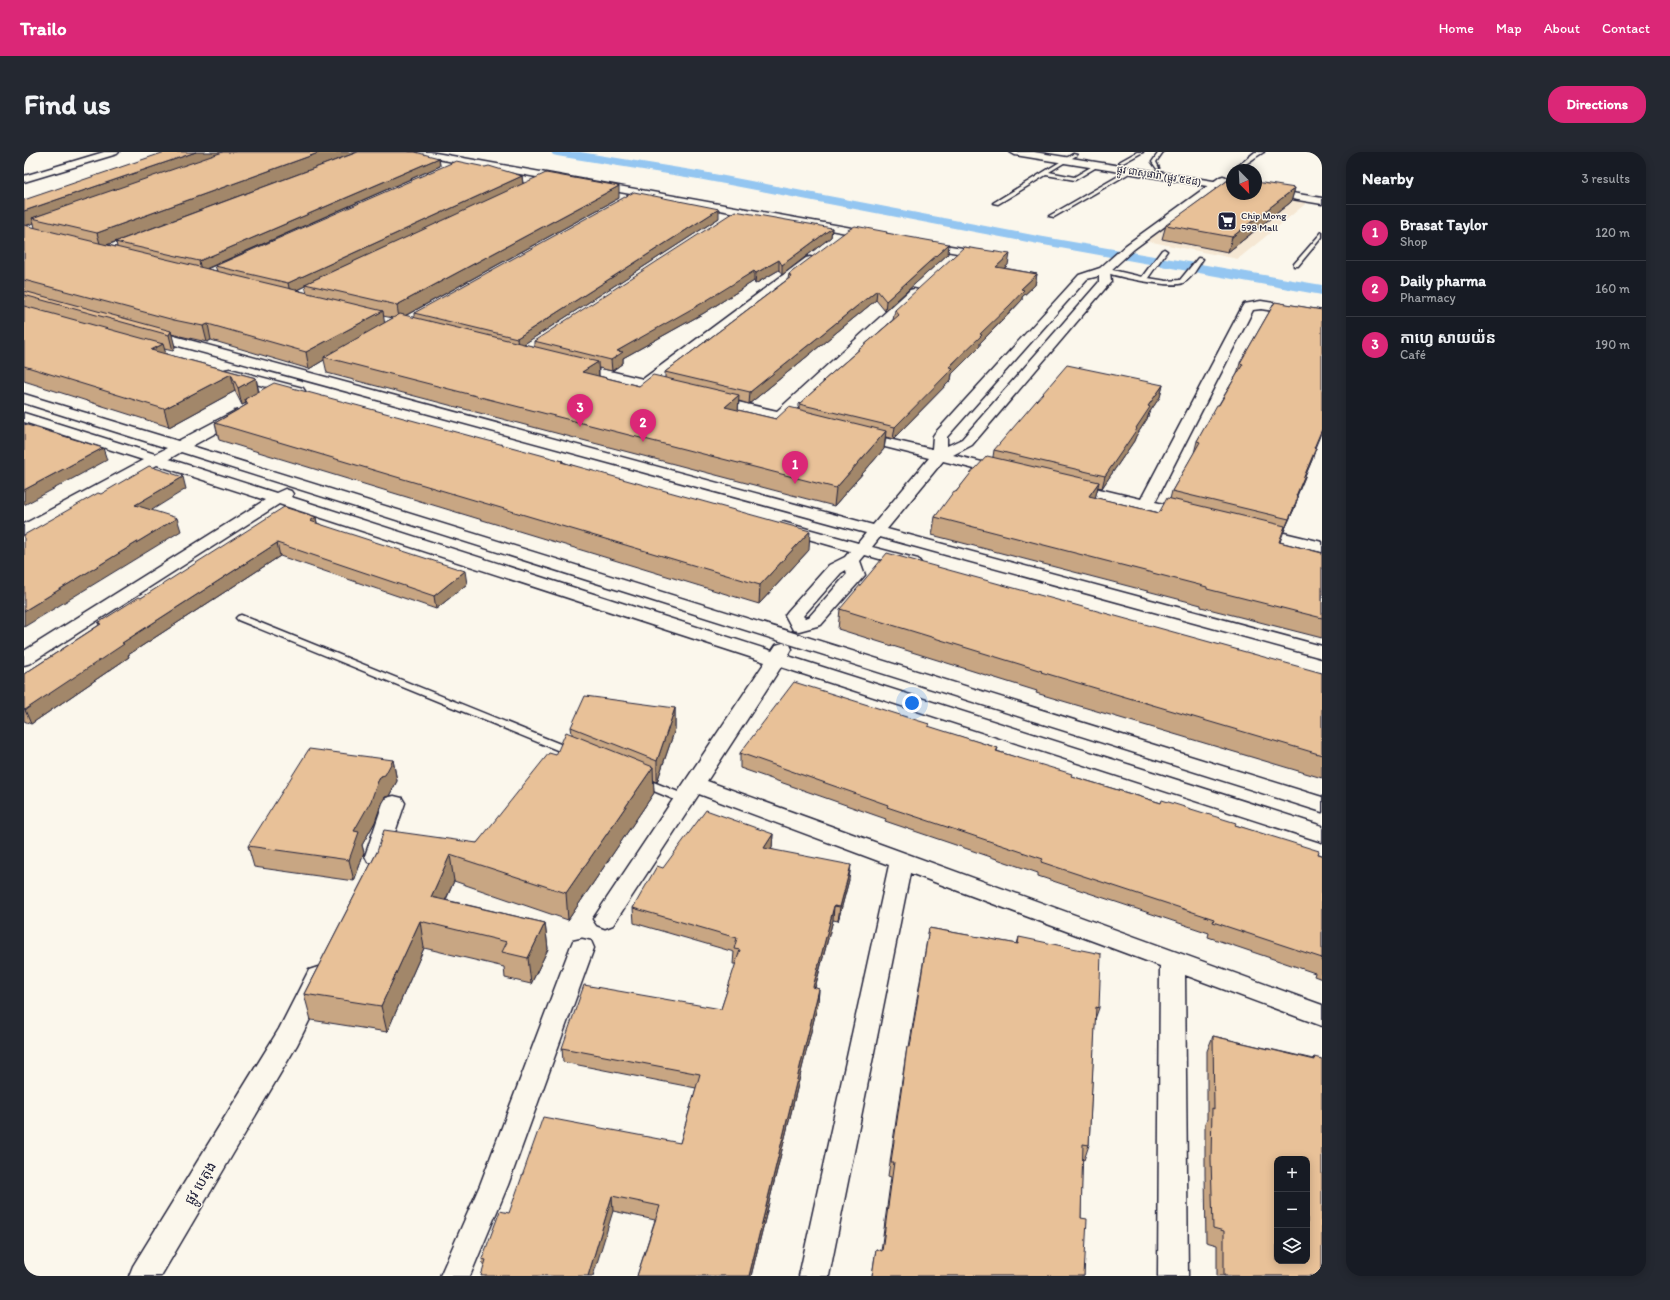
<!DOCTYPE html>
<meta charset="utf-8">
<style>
body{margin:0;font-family:Itim,"Noto Sans Khmer",sans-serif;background:#242831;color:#f1f3f6}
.controls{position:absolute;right:12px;bottom:12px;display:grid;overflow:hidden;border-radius:8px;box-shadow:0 2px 10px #0003}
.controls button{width:36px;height:36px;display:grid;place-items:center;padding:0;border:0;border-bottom:1px solid #363941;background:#171b24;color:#f1f3f6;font:20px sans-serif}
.compass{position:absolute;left:1202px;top:12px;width:36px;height:36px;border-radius:50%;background:#171b24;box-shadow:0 2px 10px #0003;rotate:156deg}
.you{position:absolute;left:888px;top:551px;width:14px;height:14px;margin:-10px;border:3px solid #fff;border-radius:50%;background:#1a73e8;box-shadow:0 0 0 6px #1a73e833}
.badge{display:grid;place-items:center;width:26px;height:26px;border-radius:50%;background:#db2777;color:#fff;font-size:13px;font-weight:700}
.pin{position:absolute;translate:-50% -33px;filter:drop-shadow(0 1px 2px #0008)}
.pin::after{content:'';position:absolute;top:21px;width:14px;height:12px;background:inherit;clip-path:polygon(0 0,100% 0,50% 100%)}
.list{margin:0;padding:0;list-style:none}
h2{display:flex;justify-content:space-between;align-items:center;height:52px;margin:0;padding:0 16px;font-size:17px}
h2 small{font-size:13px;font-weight:400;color:#9ea1a6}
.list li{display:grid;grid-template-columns:26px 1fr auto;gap:12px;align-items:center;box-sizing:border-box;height:56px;padding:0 16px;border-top:1px solid #363941}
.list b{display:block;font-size:15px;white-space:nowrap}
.list p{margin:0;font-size:13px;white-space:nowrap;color:#9ea1a6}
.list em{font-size:13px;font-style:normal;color:#9ea1a6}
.icon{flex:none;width:22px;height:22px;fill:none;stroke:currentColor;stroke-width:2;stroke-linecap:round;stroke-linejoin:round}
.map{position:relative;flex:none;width:1298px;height:1124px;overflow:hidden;border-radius:16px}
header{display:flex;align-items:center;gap:24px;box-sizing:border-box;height:56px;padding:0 20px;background:#db2777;color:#fff}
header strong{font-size:19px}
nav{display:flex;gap:22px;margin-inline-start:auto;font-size:14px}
.intro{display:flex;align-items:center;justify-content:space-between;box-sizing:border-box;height:96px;padding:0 24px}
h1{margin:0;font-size:28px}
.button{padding:10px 18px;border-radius:16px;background:#db2777;color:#fff;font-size:14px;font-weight:700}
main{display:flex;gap:24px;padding:0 24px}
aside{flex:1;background:#171b24;border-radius:16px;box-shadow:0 2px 10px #0003}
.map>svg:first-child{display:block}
.built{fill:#f5e7d3}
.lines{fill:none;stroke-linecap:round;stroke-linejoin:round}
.canal{fill:#94c6f1;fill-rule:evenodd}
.service-casing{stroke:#22223b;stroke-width:3}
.minor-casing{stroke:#22223b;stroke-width:3}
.secondary-casing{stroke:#22223b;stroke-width:3}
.service{fill:#fbf7ec;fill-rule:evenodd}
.minor{fill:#fbf7ec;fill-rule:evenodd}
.secondary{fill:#fbf7ec;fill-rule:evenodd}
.wall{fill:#c8a683;stroke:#22223b;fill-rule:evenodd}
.shaded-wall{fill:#a2876a;stroke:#22223b}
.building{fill:#e8c198;stroke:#22223b;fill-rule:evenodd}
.labels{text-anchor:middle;stroke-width:3;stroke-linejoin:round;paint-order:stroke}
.far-street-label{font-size:10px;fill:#22223b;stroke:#fbf7ec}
.far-poi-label{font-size:10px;fill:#22223b;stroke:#fbf7ec;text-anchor:start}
.near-street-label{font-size:14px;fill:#22223b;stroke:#fbf7ec}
</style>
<header>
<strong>Trailo</strong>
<nav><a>Home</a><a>Map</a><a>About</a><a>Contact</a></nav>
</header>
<div class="intro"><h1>Find us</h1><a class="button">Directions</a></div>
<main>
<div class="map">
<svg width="1298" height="1124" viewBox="0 0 1298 1124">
<rect width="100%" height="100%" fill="#fbf7ec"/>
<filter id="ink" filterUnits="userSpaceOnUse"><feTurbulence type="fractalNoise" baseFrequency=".025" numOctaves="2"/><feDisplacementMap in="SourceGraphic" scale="8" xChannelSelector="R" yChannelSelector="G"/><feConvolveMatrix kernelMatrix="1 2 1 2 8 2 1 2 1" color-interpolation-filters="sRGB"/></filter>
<g filter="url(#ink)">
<path class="built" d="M1194,34L1208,42H1232L1285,49L1214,107L1118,88Z"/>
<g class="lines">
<path class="canal" d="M527,0H556L674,19L1014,84L1298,133V143L1014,92L674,27L533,4L529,3Z"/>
<g class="service-casing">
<path id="service" d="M1113,0H1119L1099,11L1095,10Z
M1135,0H1139L1132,10L1135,16L1133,17L1128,10Z
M1231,0H1240C1230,5 1219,16 1208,19Z
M1049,2L1053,3L1025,20L1050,25L1072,12L1076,13L1051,28L1022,23L974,52L969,51Z
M1105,18L1109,19L1030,65L1025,64Z
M1298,80V85L1274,114H1270V112Z
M1140,97L1143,99L1124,126L1143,129L1156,128L1174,106L1179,107C1174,114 1168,127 1159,131C1147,136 1088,125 1077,118L1080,116L1118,125L1138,98Z
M217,463L551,598L552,600L551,602H543L214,468L212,466L214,464Z
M617,625L664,644L665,647L664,650H656L613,632L612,629L613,626Z"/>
</g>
<g class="minor-casing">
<path id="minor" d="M80,0H95L93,2L0,30V24Z
M386,0H406L850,80L855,83L850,86L391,3Z
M1199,24L1202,25L1204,27L1202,29L1110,97L1086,119L1087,130L1085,132L948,293L929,303L987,317L990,320L987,323L982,325L919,309L863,377L1298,494V506L856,385L848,395L894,407L897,411L894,415L888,416L841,403L836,409L841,423L797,473L775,479L769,478L761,463L764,459L805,413L821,405L826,399L753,378L751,375L753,372L759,370L834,391L842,381L118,184L117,181L118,178H128L849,373L905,306L829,287L827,284L829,281L834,280L908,297L909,284L911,281L1055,123L1076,116L1102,93L1196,25ZM1075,124V130L938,287L923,294V285L1063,127ZM822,418L823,422L785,465L781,466L779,464L817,421Z
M897,89L962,100L968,103L962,106L893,94L891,92L893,90Z
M786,105L790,106L792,108L790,110L633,231L651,235L653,238L651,241L646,242L543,217L541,214L543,211L548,210L619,227L782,106Z
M890,137L894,138L896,141L894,144L766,263L787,268L789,271L787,274L782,275L683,251L681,248L683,245L688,244L753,259L886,138Z
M1237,149L1298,159V167L1237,157L1229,158L1131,350L1169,359L1171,362L1169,365L1163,367L1040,338L1038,335L1040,332L1046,330L1117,347L1218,155L1220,152Z
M206,217L279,236L281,239L279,242L274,243L201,224L199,221L201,218Z
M0,242L154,289L211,259L216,258L221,259L223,262L221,265L168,294L1298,645V660L157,300L145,307L252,341L261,337L267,339L269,342L267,345L748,499L752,493L759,491L766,493L768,497L764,504L1298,674V690L757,515L683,629L1298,853V874L1161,823L1164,1124H1134L1136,814L886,721L805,1124H775L865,713L675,642L589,773L581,776L573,773L569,767L741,510L255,352L7,511L0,513V499L241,348L133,313L6,383L0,384V372L119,308L0,270V261L131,302L143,296L0,251Z
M1231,374L1298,390V400L1225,383L1223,379L1225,375Z
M370,644L378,646L381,651L363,704L360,710L352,712L344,710L341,704L359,651L362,646Z
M558,787L567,789L570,796L484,1033L446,1124H416L456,1033L546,796L549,789Z
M294,815L303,818L307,825L273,893L137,1124H105L109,1114L255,877L285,818Z"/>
</g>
<g class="secondary-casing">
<path id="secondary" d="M986,0H1010L1208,32V38L991,3Z
M1232,35L1298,46V52L1232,41Z"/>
</g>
<use href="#service" class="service"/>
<use href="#minor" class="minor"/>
<use href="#secondary" class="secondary"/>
</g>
<path class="wall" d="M415,6L416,14L183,117L193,119L191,114L498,24L499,31L595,46L381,164L390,166V161L695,66L500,192L510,195V189L808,76L807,85L758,123L755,118L731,132L730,129L680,161L599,206V211L588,219L575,216V224L615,234L641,226V220L764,127L765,122L863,81L924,102L861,159L852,148L725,252L715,249L714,258L752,267L775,258V252L799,231V229L869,168L871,158L984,113L980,116L1013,122L1011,133L998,145V148L984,163L956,191V194L928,222L927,228L869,287L862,285L860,297L810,354L303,221L300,208L285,217L187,188L183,190L147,182L151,195L149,199L140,197L142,202L232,226L235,240L539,309V310L785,398L735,452L195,288L191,271L222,253V251L218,253L211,239L145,275L0,229V48ZM10,71L11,76L2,74ZM92,90L93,95L83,93ZM281,134L283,141L273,138ZM359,164L369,166L360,171Z
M1271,36L1267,50L1204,100L1138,87L1142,73Z
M1251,150L1291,296L1288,308L1273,344L1274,345L1270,357L1260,379L1256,390L1298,401V486L1177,455V453L908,383L911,365L951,317L969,305L970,298L1139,233L1136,245L1125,261L1123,267L1112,284L1110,289L1078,336L1074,335L1071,346L1135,361L1146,347L1148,339L1170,301L1173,289L1213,222L1216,211Z
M292,365L293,371L443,432L412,457L256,404L104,503L105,505L7,572L0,569V522L75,473L74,471L117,446Z
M816,457L1298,521V626L1012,541L1013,539L814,477Z
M651,556V577L633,630L629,628L630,641L544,768L430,729L422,748L521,771L524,797L507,832L481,826L480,815L400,796L363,880L287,868L280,842L353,700L453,691L532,603L548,582L547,575Z
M905,572V575L974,596L973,599L1047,624L1211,673L1298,703V827L1290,824L1291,821L1184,785L1185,781L1014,724V721L861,669L862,667L716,616V601Z
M369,608L373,629L365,644L361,645L358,650L351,670L338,693L340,701L330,729L230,715L224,694Z
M749,682L748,696L747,697L825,728L814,769L809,768L791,836L795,837L794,851L727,1124H613L631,1068L589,1059L460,1116L458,1107L485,1061L656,991L672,936L539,910L538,896L697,857L712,812H709L710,800L610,771L609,756L639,716Z
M905,776L993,792L995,785L1075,856L1071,867L1065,993L1060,1008L1058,1007L1057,1066L1060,1124H848L852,1097L857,1099L867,1025L864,1024L875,948L883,895H885Z
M1189,884L1289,907L1290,905L1298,1124H1193V1093L1182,1090L1181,1022V971L1183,967V899Z"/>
<path class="shaded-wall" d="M172,0H211L8,66L10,71L0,74V59Z
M297,0H334L77,95L73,81Z
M415,6L416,14L177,119L175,109Z
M498,24L499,33L281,132V134L266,141L264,131Z
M595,34V46L375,167L373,153Z
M1271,36L1267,50L1204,100L1208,85Z
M695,57V66L494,196L493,186Z
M808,76L807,85L758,123V113Z
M925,92L924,102L861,159L862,149Z
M986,102L984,113L970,125L972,115Z
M755,108V118L731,132L732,121Z
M730,119V129L680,161L599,206V211L588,219L587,208L593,199Z
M1013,122L1011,133L998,145V148L956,191V194L928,222L927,228L869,287L871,275L997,137Z
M853,138L852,148L725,252L726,240Z
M359,159L361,175L300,205V208L285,217L282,200Z
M184,172L187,188L183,190L179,174Z
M147,179L151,195L149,199L145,183Z
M139,192L144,209L127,198Z
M574,210L575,227L558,220Z
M207,222L211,239L145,275L140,257Z
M232,226L235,243L221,247L222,251L218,253L214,236Z
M1139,233L1136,245L1125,261L1123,267L1112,284L1110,289L1078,336L1081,324L1112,276L1124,254Z
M715,243L714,261L701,255Z
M1298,277V279L1286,308L1290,296Z
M862,279L860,297L810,354L812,336Z
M79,296L83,308L0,353V338Z
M1292,296L1288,308L1267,357L1272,344Z
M159,325L162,337L115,366L111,353Z
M1075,330L1071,347L1065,344Z
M1274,345L1270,357L1260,379L1265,367Z
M292,365L294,378L286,369Z
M153,366L157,379L0,475V459Z
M786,379L785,398L735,452L736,433Z
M253,391L256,404L104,503L105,505L7,572L1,558L98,491Z
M441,419L443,432L412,457L410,444Z
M651,556V577L633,630V609Z
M369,608L373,629L365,644L361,645L358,650L351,670L338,693L340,701L330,729L325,708L330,679L354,629Z
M629,615L630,641L544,768L542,741Z
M749,682L748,696L739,710L740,696Z
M426,703L430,729L411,771L407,745Z
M827,713L825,728L814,769L816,755Z
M810,754L809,768L787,850L789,835Z
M396,769L400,796L363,880L357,854Z
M521,771L524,797L507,832L504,806Z
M795,837L794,851L727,1124H725Z
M588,1044L589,1059L569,1124H564Z"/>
<path class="building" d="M141,0H172L0,59V48Z
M199,0H297L73,81L8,66Z
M334,0H391L415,6L175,109L91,90Z
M432,9L461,15L465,14L498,24L264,131L191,114Z
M522,21L595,34L373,153L281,132Z
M1207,26H1208V42H1232V30L1271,36L1208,85L1142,73Z
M610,40L695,57L493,186L390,161Z
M711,59L808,76L758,113L755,108L732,121L730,119L680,150L593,199L599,200L587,208L510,189Z
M0,73L359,159L282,200L184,172L179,174L150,168L0,128Z
M831,74L863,80L862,81L925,92L862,149L853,138L726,240L641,220L767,125L765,122L824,78Z
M940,95L986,102L972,115L1013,122L997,137L1000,138L986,153L956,182L958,183L925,215L929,216L871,275L775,252L801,229H799L875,163L871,158Z
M0,139L147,179L145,183L0,143Z
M1251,150L1298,158V277L1290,296H1292L1272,344L1274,345L1265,367L1148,339L1176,290L1173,289L1193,253H1195L1219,212L1216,211Z
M0,154L139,192L127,198L232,226L214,236L207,222L140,257L0,214Z
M376,162L574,210L558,220L615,234L629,223L715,243L701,255L752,267L765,255L862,279L812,336L300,205Z
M1043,213L1139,233L1124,254L1126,255L1112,276L1113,277L1081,324L970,298Z
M250,231L539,309L537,310L786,379L736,433L191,271L224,252L221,247Z
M0,272L79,296L0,338Z
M963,304L1075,330L1065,344L1135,361L1143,346L1261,374L1255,390L1298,401V466L1183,437V435L911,365L930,339L932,340L950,317H951Z
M125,314L159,325L111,353L153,366L0,459V383L74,341L77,342Z
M260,355L292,365L286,369L441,419L410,444L253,391L98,491L100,492L1,558L0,557V522L77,472L74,471L115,445L117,446Z
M863,401L1298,521V603L1017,520L1018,519L816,457Z
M770,530L905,572L904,574L974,596L972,599L1048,622L1047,624L1137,651L1138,648L1212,671L1211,673L1295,699L1294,702L1298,703V810L1297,809L1298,806L1189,770L1190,767L1017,710L1019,707L863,655L864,653L716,601Z
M561,544L651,556L633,609L547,575Z
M542,580L629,615L542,741L426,703L407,745L521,771L504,806L478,800L483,790L396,769L357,854L280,842L353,700L360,678L453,691L525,601L532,603Z
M285,597L369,608L361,623L357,624L354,629L347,649L330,679L335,680L325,708L224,694Z
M682,658L749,682L740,696L827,713L816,755L810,754L789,835L795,837L725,1124H613L636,1054L588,1044L564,1124H457L462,1108L458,1107L476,1059L485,1061L519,965L656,991L676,922L538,896L560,833L697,857L716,798L710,797L713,786L609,756L633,714L639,716Z
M905,776L994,792L995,785L1077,802L1075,856L1072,855L1065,993L1059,992L1057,1066L1063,1067L1060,1124H848L852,1097L858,1099L870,1010H867L878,933L883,895H886Z
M1189,884L1291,908L1290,905L1298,907V1124H1200V1079L1189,1076L1187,1007L1188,956L1190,957ZM1253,1007H1283V1109H1253Z"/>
</g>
<defs>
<g id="supermarket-square" transform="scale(1)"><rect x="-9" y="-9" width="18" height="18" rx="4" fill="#22223b" stroke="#fbf7ec"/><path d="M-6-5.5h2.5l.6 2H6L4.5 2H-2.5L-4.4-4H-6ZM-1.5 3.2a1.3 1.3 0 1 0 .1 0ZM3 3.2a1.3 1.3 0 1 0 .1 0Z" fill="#fff"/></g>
</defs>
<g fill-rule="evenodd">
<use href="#supermarket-square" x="1203" y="69"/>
</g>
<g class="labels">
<g class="far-street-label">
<text transform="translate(1135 23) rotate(9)" y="4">ផ្លូវ ជាសុផារ៉ា (ផ្លូវ ៥៩៨)</text>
</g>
<g class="far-poi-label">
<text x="1217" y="67">Chip Mong<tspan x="1217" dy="12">598 Mall</tspan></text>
</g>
<g class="near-street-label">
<text transform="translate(176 1031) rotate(-59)" y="5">ផ្លូវ បេតុង</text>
</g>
</g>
</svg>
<div class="controls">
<button>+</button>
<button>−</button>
<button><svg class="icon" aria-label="layers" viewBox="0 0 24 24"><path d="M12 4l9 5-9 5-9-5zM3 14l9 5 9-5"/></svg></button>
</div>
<svg class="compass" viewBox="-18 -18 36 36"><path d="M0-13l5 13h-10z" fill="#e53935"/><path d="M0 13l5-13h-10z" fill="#9ea1a6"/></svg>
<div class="you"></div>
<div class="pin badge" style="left:771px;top:332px">1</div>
<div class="pin badge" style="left:619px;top:290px">2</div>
<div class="pin badge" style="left:556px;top:275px">3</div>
</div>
<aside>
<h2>Nearby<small>3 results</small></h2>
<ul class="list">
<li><span class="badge">1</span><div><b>Brasat Taylor</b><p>Shop</p></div><em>120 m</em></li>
<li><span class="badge">2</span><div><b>Daily pharma</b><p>Pharmacy</p></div><em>160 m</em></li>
<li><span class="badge">3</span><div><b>កាហ្វេ សាយយ៉ន</b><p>Café</p></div><em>190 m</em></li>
</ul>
</aside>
</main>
